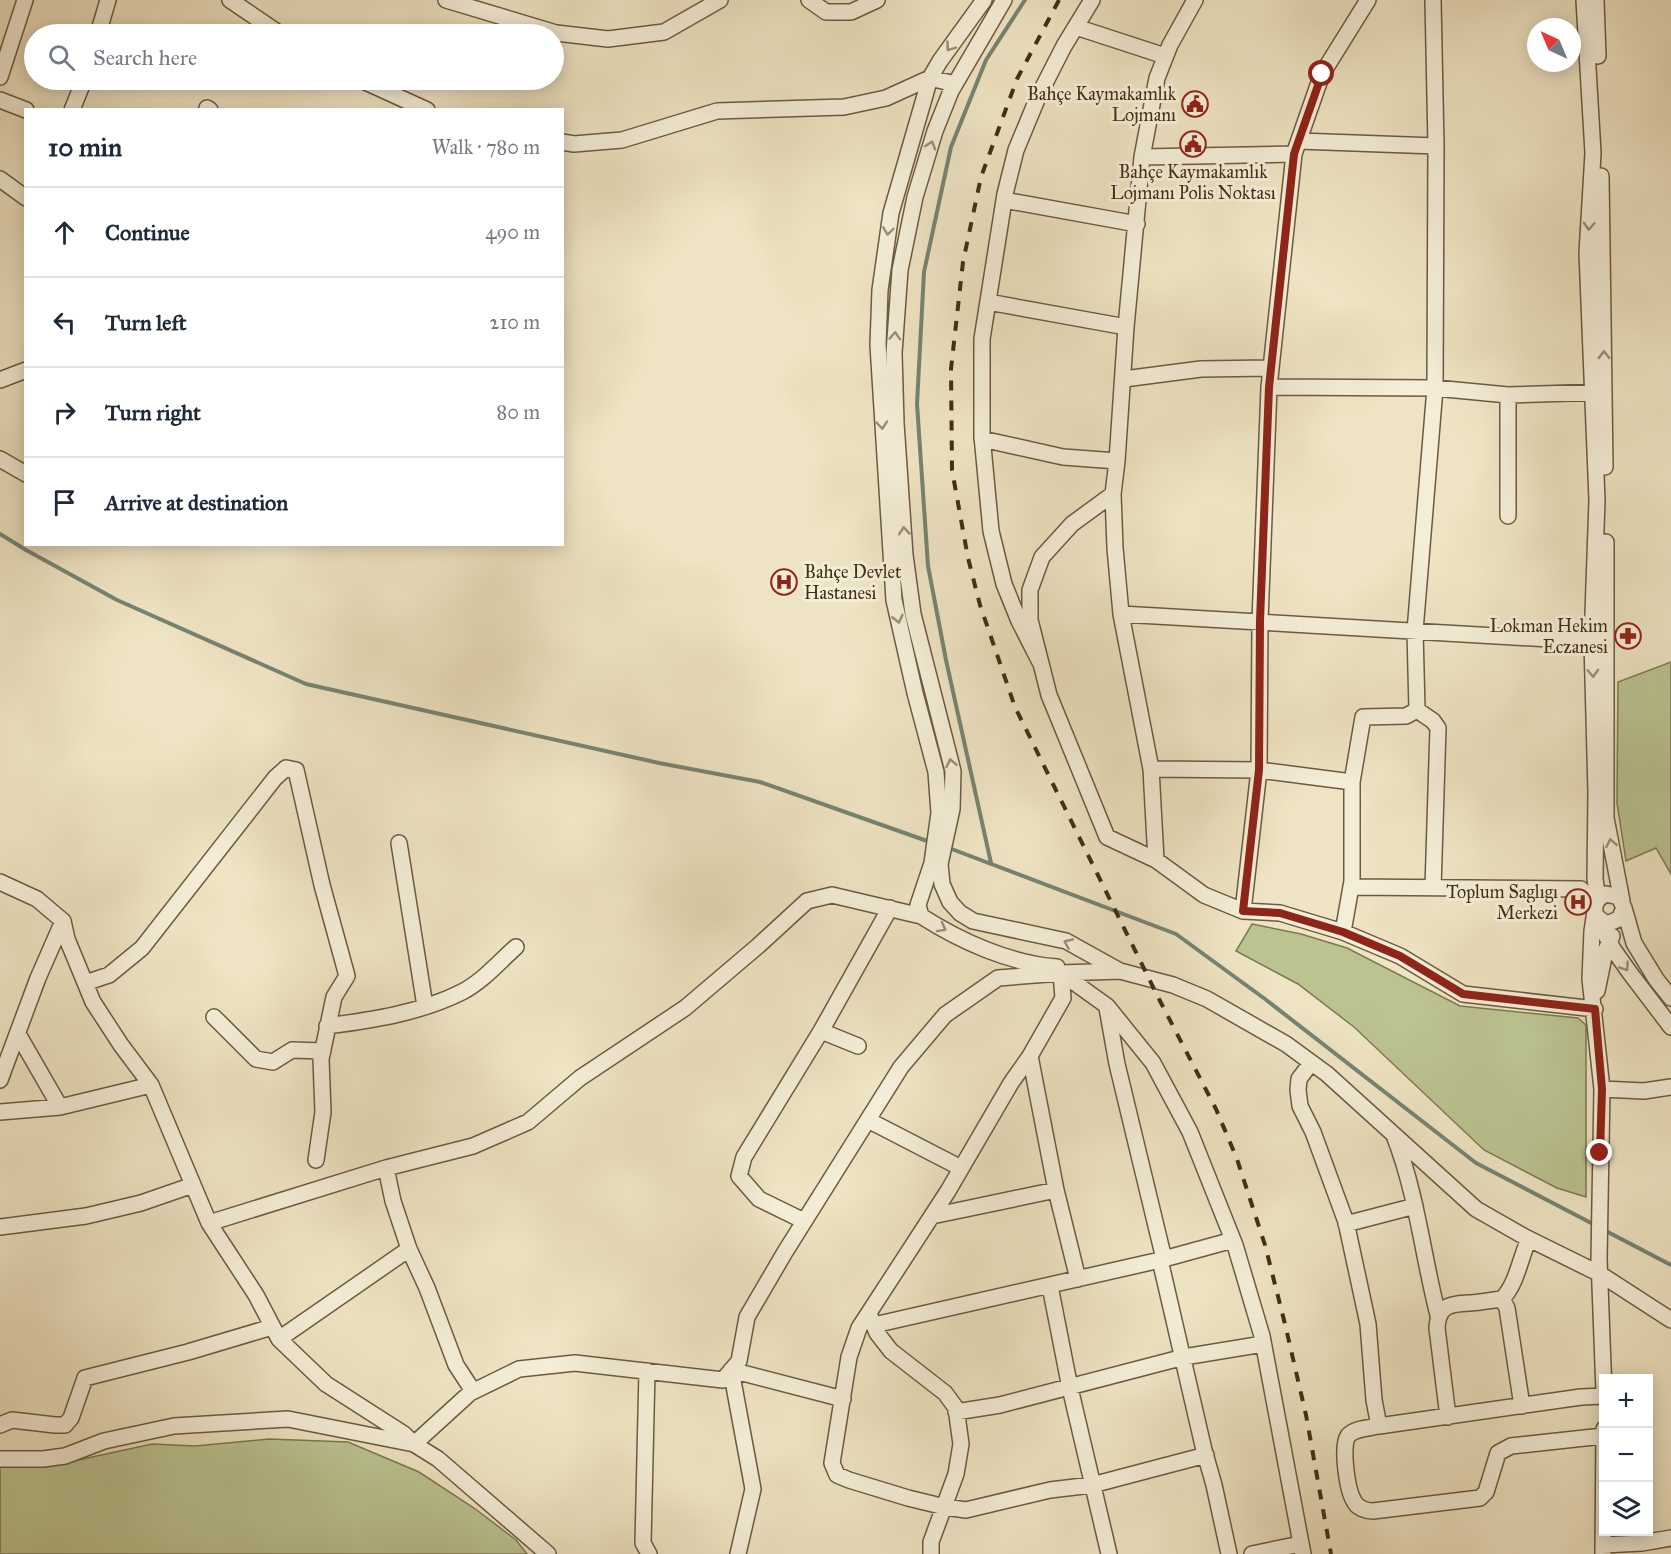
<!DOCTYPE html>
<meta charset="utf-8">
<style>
body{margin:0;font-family:"IM FELL Great Primer",serif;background:#f6f6f7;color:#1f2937}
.controls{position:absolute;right:18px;bottom:18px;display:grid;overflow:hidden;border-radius:0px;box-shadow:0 3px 15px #0003}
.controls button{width:54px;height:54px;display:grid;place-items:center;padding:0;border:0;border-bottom:2px solid #e0e1e3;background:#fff;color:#1f2937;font:30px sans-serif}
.compass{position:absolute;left:1527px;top:18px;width:54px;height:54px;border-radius:50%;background:#fff;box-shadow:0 3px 15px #0003;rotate:316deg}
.stop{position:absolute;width:18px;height:18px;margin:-14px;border:4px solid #8f2418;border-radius:50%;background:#fff}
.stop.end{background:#8f2418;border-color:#fff;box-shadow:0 2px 6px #0008}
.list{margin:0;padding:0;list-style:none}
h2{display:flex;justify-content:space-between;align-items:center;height:78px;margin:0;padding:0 24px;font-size:26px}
h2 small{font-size:20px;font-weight:400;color:#747a83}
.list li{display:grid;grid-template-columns:39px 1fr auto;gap:18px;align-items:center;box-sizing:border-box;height:90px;padding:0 24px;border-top:2px solid #e0e1e3}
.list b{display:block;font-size:22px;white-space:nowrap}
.list em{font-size:20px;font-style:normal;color:#747a83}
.icon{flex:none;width:33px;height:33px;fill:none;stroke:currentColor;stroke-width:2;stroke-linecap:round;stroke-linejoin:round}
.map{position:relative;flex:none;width:1671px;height:1554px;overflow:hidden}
.search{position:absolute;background:#fff;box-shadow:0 3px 15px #0003;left:24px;top:24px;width:540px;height:66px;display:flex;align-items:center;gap:15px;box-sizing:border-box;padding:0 21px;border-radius:33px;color:#747a83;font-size:22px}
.panel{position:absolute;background:#fff;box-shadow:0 3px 15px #0003;left:24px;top:108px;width:540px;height:438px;border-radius:0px}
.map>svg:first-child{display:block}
.green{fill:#bbc391;stroke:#7e7852;stroke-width:1.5}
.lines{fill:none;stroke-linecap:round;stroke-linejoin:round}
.stream{stroke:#768472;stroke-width:4}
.minor-casing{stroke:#6d5a40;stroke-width:18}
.minor{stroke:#f4edd7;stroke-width:15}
.rail{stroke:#422d14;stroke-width:4;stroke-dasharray:10 10;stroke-linecap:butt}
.oneway{stroke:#9b8d76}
.route{stroke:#8f2418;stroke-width:8}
.labels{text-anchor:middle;stroke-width:6;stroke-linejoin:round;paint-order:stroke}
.poi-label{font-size:18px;fill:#422d14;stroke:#f4edd7;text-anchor:end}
</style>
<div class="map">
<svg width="1671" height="1554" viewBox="0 0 1671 1554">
<rect width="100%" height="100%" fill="#eee3c2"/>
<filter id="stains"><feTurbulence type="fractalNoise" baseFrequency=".00333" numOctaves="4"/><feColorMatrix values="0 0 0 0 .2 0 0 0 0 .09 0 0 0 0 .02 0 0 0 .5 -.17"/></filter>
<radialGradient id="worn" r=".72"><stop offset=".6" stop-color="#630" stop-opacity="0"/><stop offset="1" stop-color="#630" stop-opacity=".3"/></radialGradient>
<path class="green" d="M1671,662V874L1656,848L1626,861L1617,803L1618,682Z
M1252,924L1301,934L1347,948L1460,1006L1578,1018L1586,1025V1197L1557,1188L1484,1150L1354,1027L1298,984L1236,951Z
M269,1439L348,1442L419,1472L474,1508L516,1540L527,1554H0V1467H46L152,1444L195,1446Z"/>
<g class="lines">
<path class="stream" d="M0,534L26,550L117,600L306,684L659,763L760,782L930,842
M949,848L1176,934L1265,999L1476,1163L1595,1225
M991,863L946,660L928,566L917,404L924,272L951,147L986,60L1025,0
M1604,1230L1671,1265"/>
<g class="minor-casing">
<path id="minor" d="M230,0L280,34
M446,0L556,33L608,39L664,32L720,0
M809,0L826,12H851L877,0
M984,0L940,61L930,78L891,213L880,290L878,345L894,600L915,693L936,772L939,813L932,863L918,905L921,916C960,941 1011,964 1057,967
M1004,0L951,91L935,131L915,197L900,270L894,353L896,423L905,555L913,614L953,771L952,809L940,864L942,884L950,902L960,913L973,921L1066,941L1120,971
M1195,0L1170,45L1157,78L1142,157L1126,327L1117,461L1113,494L1115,548L1121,614L1151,769L1156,860L1204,895L1243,911L1280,913L1343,932L1400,956L1463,994L1595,1009
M1584,0L1593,153L1587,253L1597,500L1592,642L1596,792L1595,879L1598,899L1594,908L1596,916L1605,923H1609L1619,919L1624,908L1619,897L1606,894L1598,899
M1596,0L1598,56
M1076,27L1165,56
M98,34L108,0
M0,77L25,0
M361,80L427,110
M0,100L26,110
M207,108L210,110
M72,110L84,80
M1299,141L1436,146
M562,142L574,144L622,140L717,111L844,107L886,98L930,78L955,84
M1142,157L1294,154
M1601,176L1605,467
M0,179L26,198
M1004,200L1137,224
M988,302L1126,327
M1124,379L1201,369L1270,368
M0,380L26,370
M1269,387L1435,388L1508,395L1602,392
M982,439L1063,457L1117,461
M0,459L26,474
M1113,494L1072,524L1042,557L1030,590V620L1049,695L1107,837L1156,860
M1508,516V395
M1606,542V818L1622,901
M1121,614L1600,642
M1041,664L1019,621L1004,584L991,531L982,436V339L1005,194L1016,150L1038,97L1064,46L1092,0
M1417,710L1433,721L1438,728L1433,888
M1151,769L1259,770L1352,782L1363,717L1406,716L1417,710L1415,631L1435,388L1436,146L1433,0
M399,843L425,1006
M0,882L37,899L63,921L67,939L93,1002L121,1045L151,1085L209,1223L256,1295L279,1339L326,1384L404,1434L414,1444L470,1393L519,1369L575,1363L723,1380L739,1361L747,1317L785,1252L901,1067L945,1015L998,978L1061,973L1120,971L1173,985L1207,999L1286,1044L1327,1074L1476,1209L1525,1237L1600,1274L1671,1320
M1351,887L1581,889L1595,903
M1624,908L1634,943L1656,979L1671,998
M1243,911L1259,770L1260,621L1269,387L1294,154L1322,74L1368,0
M1595,911L1592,931L1590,979L1602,1089L1599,1259L1604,1392
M1596,916L1613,949L1630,973L1671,1027
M1343,932L1352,881V782
M1061,973L1063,998L1030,1056L1011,1083L948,1191L859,1328L849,1357L832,1463L837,1475L849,1480L908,1498L945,1507L966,1510L1050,1490L1092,1485L1206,1455
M1061,973L1107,1006L1153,1063L1190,1132L1235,1245L1262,1336L1303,1554
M85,983L109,975L142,948L275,778L286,768L296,770L322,885L347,976L334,997L321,1059L323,1112L316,1160
M1597,991L1605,952L1612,936
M1107,1008L1117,1064L1164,1259
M214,1017L256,1059L273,1062L292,1050L323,1051
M327,1026C373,1020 420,1013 462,992C483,981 499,962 516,947
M821,1031L858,1046
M18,1034L60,1107
M1311,1063L1299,1079L1298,1090L1300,1106L1313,1132L1346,1222L1368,1324L1374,1400L1379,1426
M0,1080L38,978L63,921
M1602,1089L1644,1091L1671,1087
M0,1112L60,1107L151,1085
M868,1120L961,1168
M1395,1138C1417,1195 1423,1257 1438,1315
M386,1168L393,1201L409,1249L427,1288L456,1365L473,1391
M1056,1190L1078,1279
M932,1216L1056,1190L1030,1056
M804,1221L759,1199L739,1176L744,1157L821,1031L890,908
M209,1223L386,1168L473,1146L528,1122L580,1078L685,1008L758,946L807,901L832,895L921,916
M1346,1224L1415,1206
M0,1227L86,1216L141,1203L193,1185
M1160,1260L1204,1450L1214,1485L1229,1554
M1050,1286L1070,1388L1109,1554
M1502,1299L1507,1308L1522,1406
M870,1316L877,1333L891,1351L945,1393L956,1408L961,1444L956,1474L931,1542V1554
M874,1325L1160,1260L1233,1240
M279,1339L409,1249
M647,1371L643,1543L649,1554
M956,1412L1000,1405L1184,1357L1263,1344
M1448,1417L1437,1328C1438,1304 1452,1304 1471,1303C1482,1302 1492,1300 1502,1299C1517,1284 1520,1258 1529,1239
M0,1425L12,1420L55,1425H65L71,1418L85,1378L188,1352L272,1327
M1603,1436L1511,1446L1498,1453L1486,1492L1480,1498L1373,1511C1366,1511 1357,1508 1354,1501C1347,1490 1341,1446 1348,1436C1354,1428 1370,1428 1379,1426L1581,1397L1604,1396
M0,1459H43L65,1456L104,1441L174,1426L288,1419L414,1444L438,1459L548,1554
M1603,1545L1642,1543L1671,1538
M738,1554L753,1489L731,1370L843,1399
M1252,1554L1300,1544
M1603,1554L1604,1429"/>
</g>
<use href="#minor" class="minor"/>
<path class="rail" d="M1059,0L1017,79L981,177L963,262L951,369L952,470L968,558L980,605L1015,707L1160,1001L1216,1109L1237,1159L1265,1245L1285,1324L1306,1415L1331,1554"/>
</g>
<defs><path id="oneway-chevron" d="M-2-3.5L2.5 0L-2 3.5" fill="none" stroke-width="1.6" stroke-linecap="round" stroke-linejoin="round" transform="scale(1.5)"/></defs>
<g class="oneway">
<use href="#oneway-chevron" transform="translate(950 47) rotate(125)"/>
<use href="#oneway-chevron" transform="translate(931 145) rotate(-73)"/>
<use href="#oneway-chevron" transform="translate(1589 226) rotate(93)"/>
<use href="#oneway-chevron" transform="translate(888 231) rotate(98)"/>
<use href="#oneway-chevron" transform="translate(895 336) rotate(-86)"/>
<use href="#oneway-chevron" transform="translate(1604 355) rotate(-91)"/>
<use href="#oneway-chevron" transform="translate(882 425) rotate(85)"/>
<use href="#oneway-chevron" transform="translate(904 531) rotate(-94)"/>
<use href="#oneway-chevron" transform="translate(898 619) rotate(77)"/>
<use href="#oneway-chevron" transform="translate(1593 673) rotate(88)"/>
<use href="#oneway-chevron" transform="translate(951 763) rotate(-102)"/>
<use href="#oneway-chevron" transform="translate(1611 843) rotate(-101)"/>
<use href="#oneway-chevron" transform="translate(942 928) rotate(29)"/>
<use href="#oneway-chevron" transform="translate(1068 943) rotate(-157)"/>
<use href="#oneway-chevron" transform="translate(1625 967) rotate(56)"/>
</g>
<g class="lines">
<path class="route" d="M1322,74L1294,154L1269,387L1260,621L1259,770L1243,911L1280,913L1343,932L1400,956L1463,994L1595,1009L1602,1089L1600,1153"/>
</g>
<defs>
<g id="civic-ring" transform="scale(1.35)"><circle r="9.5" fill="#f4edd7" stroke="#8f2418" stroke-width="1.5"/><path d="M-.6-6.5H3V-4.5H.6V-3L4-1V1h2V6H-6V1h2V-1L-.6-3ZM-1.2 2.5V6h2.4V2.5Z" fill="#8f2418"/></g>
<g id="hospital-ring" transform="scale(1.35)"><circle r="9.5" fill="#f4edd7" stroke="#8f2418" stroke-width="1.5"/><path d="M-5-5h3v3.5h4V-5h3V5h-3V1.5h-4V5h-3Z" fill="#8f2418"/></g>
<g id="pharmacy-ring" transform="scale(1.35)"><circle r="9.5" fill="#f4edd7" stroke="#8f2418" stroke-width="1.5"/><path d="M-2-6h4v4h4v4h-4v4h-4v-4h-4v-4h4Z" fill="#8f2418"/></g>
</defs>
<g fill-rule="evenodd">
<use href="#civic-ring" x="1195" y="104"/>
<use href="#civic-ring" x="1193" y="144"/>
<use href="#hospital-ring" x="784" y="582"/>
<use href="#pharmacy-ring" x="1628" y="636"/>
<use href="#hospital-ring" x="1578" y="902"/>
</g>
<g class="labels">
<g class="poi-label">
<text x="1176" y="100">Bahçe Kaymakamlık<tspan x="1176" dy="21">Lojmanı</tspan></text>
<text x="1193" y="178" text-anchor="middle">Bahçe Kaymakamlık<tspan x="1193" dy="21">Lojmanı Polis Noktası</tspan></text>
<text x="804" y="578" text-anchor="start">Bahçe Devlet<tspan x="804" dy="21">Hastanesi</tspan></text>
<text x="1608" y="632">Lokman Hekim<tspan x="1608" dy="21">Eczanesi</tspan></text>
<text x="1558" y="898">Toplum Saglıgı<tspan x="1558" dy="21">Merkezi</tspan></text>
</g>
</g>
<rect width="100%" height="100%" filter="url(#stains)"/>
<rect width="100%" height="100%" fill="url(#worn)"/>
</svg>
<div class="controls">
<button>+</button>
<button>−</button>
<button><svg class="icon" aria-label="layers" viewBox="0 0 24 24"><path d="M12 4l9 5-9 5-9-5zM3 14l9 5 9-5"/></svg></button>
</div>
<svg class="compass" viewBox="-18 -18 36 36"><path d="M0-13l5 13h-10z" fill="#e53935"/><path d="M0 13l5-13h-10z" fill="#747a83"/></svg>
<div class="stop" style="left:1322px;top:74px"></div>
<div class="stop end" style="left:1600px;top:1153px"></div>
<div class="search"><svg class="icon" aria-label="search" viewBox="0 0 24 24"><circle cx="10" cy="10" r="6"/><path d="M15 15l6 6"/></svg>Search here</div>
<section class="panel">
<h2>10 min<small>Walk · 780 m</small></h2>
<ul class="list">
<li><svg class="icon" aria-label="ahead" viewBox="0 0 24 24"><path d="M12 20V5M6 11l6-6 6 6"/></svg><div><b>Continue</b></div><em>490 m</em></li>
<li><svg class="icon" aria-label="left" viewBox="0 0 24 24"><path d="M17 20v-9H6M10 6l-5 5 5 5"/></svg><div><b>Turn left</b></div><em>210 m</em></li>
<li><svg class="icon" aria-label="right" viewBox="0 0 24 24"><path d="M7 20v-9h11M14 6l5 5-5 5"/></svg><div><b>Turn right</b></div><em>80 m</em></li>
<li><svg class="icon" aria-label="arrive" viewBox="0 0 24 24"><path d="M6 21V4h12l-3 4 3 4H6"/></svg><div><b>Arrive at destination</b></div></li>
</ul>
</section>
</div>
